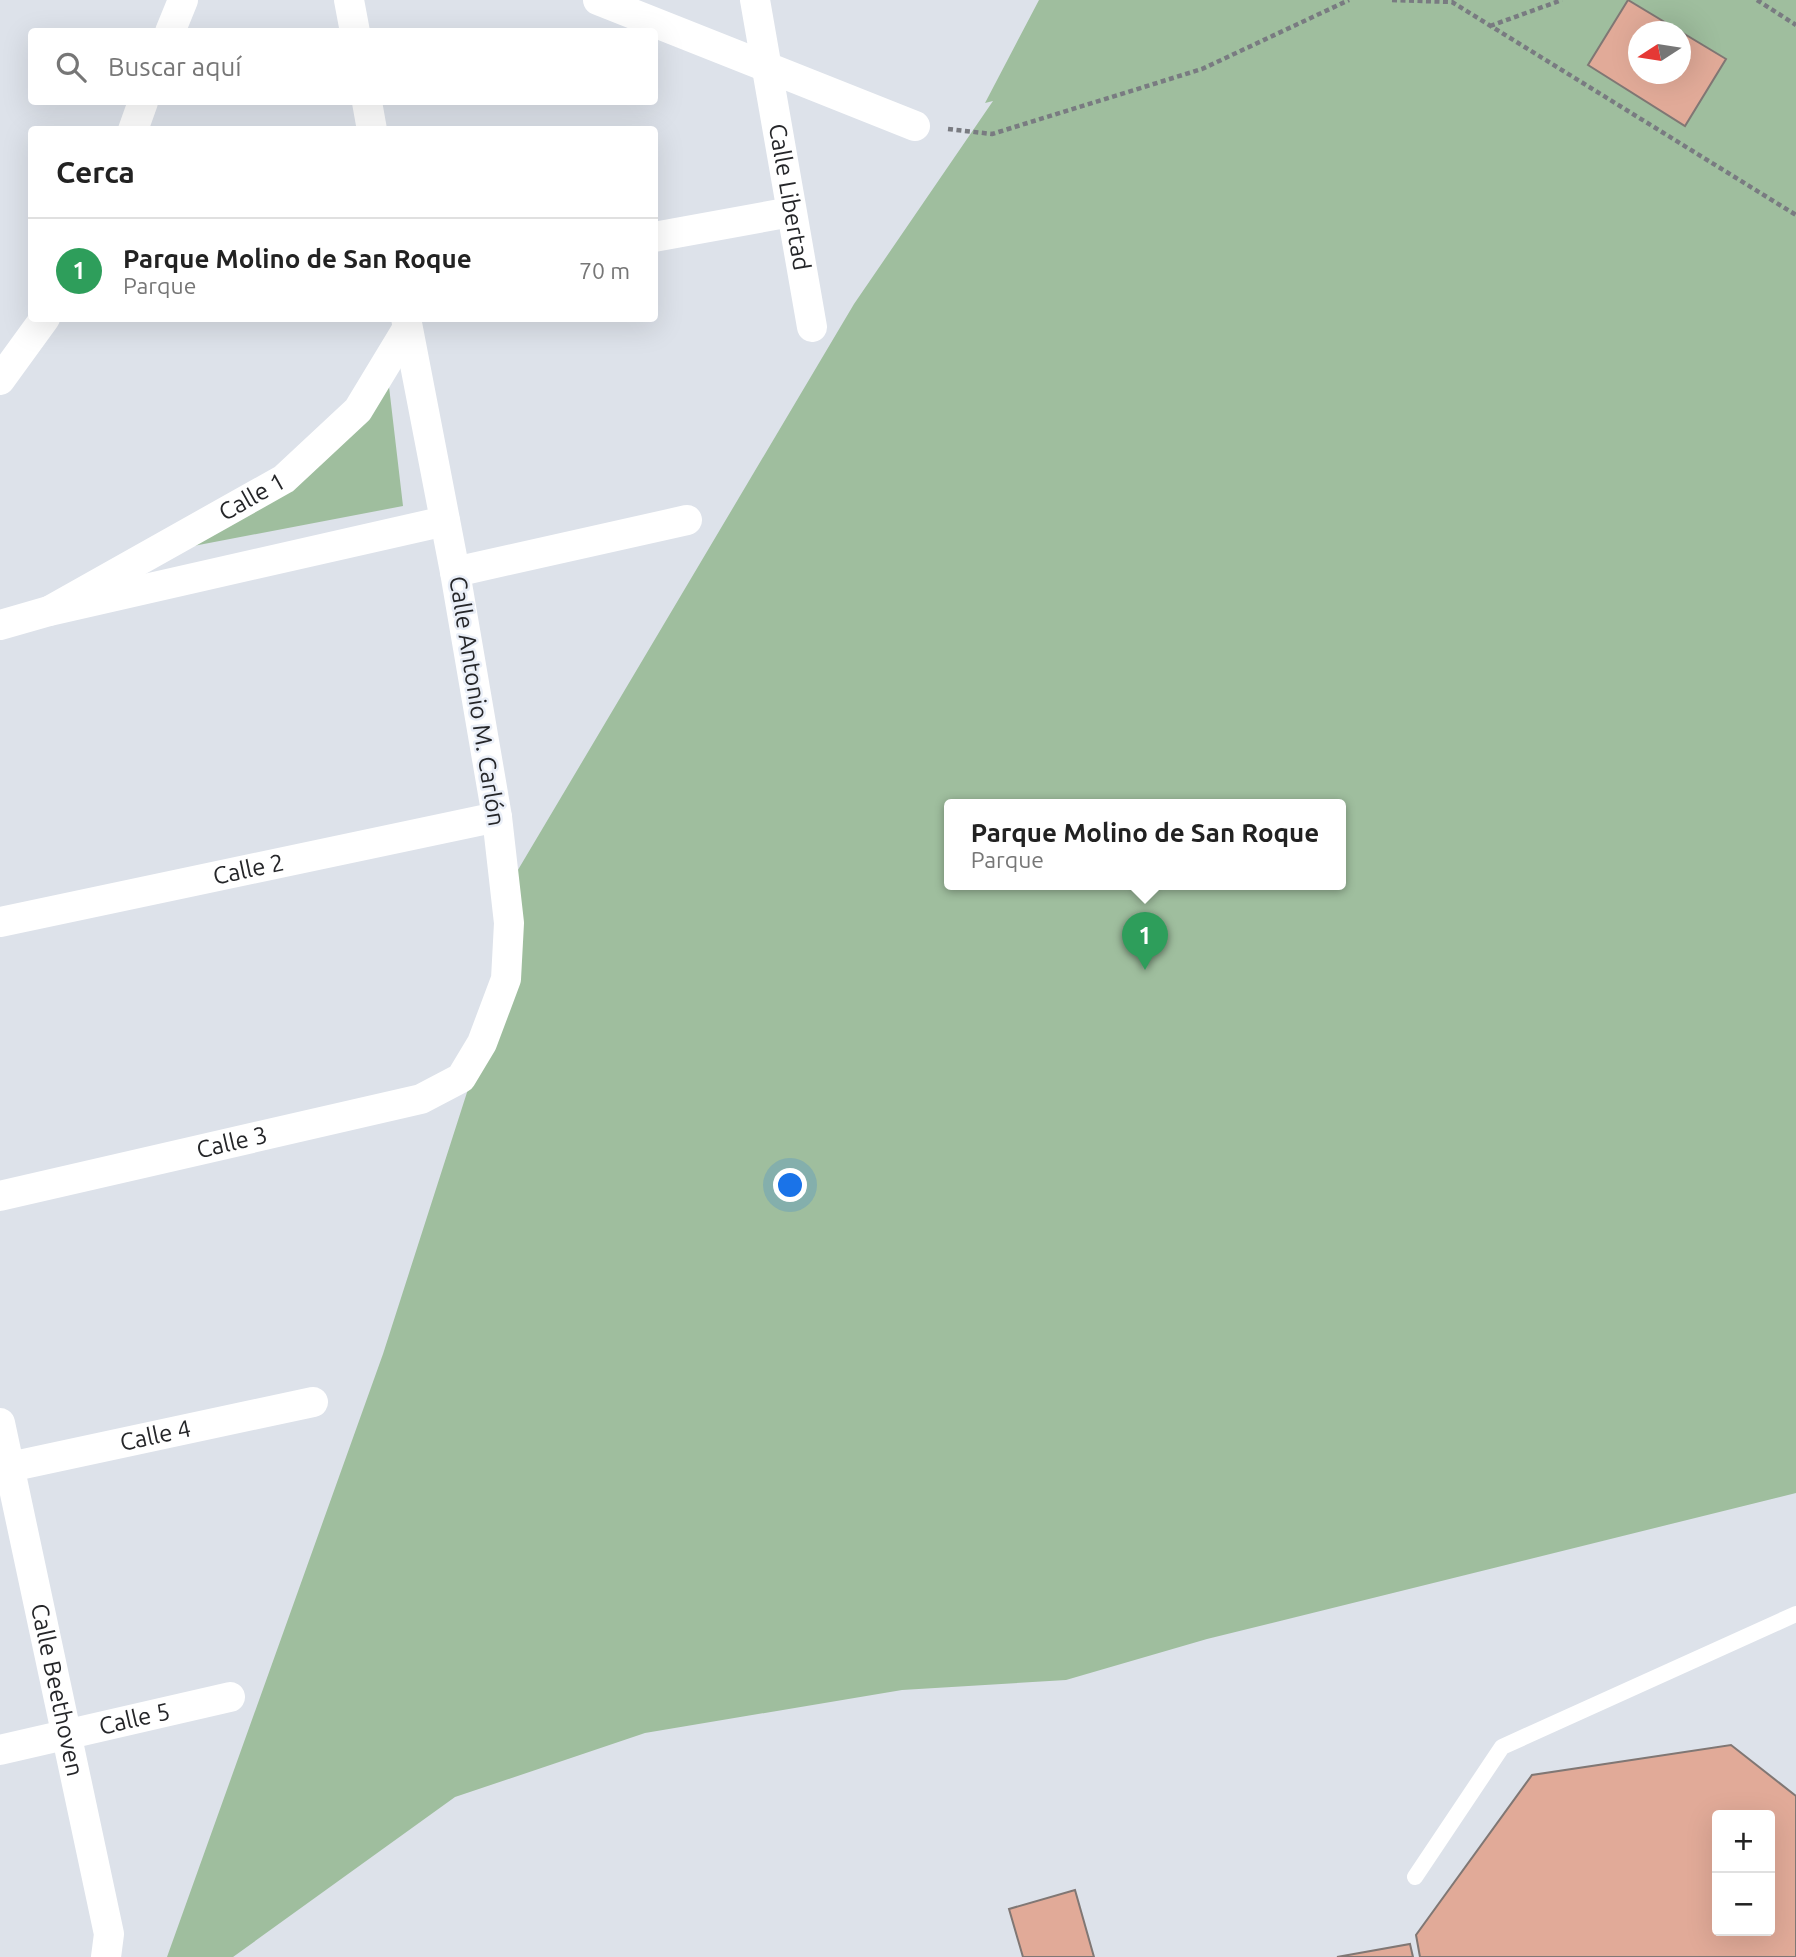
<!DOCTYPE html>
<html lang="es">
<meta charset="utf-8">
<style>
body{margin:0;font-family:Ubuntu,sans-serif;background:#f2f2f2;color:#222}
.controls{position:absolute;right:21px;bottom:21px;display:grid;overflow:hidden;border-radius:7px;box-shadow:0 7px 28px #0002}
.controls button{width:63px;height:63px;display:grid;place-items:center;padding:0;border:0;border-bottom:2px solid #e0e0e0;background:#fff;color:#222;font:35px sans-serif}
.compass{position:absolute;left:1628px;top:21px;width:63px;height:63px;border-radius:50%;background:#fff;box-shadow:0 7px 28px #0002;rotate:258deg}
.you{position:absolute;left:791px;top:1186px;width:24px;height:24px;margin:-18px;border:5px solid #fff;border-radius:50%;background:#1a73e8;box-shadow:0 0 0 10px #1a73e833}
.badge{display:grid;place-items:center;width:46px;height:46px;border-radius:50%;background:#4c42b9;color:#fff;font-size:23px;font-weight:700}
.pin{position:absolute;translate:-50% -58px;filter:drop-shadow(0 2px 4px #0008)}
.pin::after{content:'';position:absolute;top:37px;width:24px;height:21px;background:inherit;clip-path:polygon(0 0,100% 0,50% 100%)}
.popup{position:absolute;left:944px;top:799px;width:402px;height:91px;box-sizing:border-box;display:grid;place-content:center;border-radius:7px;background:#fff;filter:drop-shadow(0 2px 5px #0005);font-size:23px;white-space:nowrap;color:#767676}
.popup b{font-size:26px;color:#222}
.popup::after{content:'';position:absolute;left:50%;top:100%;margin-left:-14px;border:14px solid transparent;border-top-color:#fff}
.list{margin:0;padding:0;list-style:none}
h2{display:flex;justify-content:space-between;align-items:center;height:91px;margin:0;padding:0 28px;font-size:30px}
h2 small{font-size:23px;font-weight:400;color:#767676}
.list li{display:grid;grid-template-columns:46px 1fr auto;gap:21px;align-items:center;box-sizing:border-box;height:105px;padding:0 28px;border-top:2px solid #e0e0e0}
.list b{display:block;font-size:26px;white-space:nowrap}
.list p{margin:0;font-size:23px;white-space:nowrap;color:#767676}
.list em{font-size:23px;font-style:normal;color:#767676}
.icon{flex:none;width:38px;height:38px;fill:none;stroke:currentColor;stroke-width:2;stroke-linecap:round;stroke-linejoin:round}
.map{position:relative;flex:none;width:1796px;height:1957px;overflow:hidden}
.search{position:absolute;background:#fff;box-shadow:0 7px 28px #0002;left:28px;top:28px;width:630px;height:77px;display:flex;align-items:center;gap:18px;box-sizing:border-box;padding:0 24px;border-radius:7px;color:#767676;font-size:26px}
.panel{position:absolute;background:#fff;box-shadow:0 7px 28px #0002;left:28px;top:126px;width:630px;height:196px;border-radius:7px}
.map>svg:first-child{display:block}
.green{fill:#9fbe9e;fill-rule:evenodd}
.building{fill:#e1aa98;stroke:#807774;stroke-width:2;fill-rule:evenodd}
.lines{fill:none;stroke-linecap:round;stroke-linejoin:round}
.path{stroke:#797b81;stroke-width:4.5;stroke-dasharray:5 3.5;stroke-linecap:butt}
.lane{stroke:#fff;stroke-width:16}
.street{stroke:#fff;stroke-width:30}
.labels{text-anchor:middle;stroke-width:5;stroke-linejoin:round;paint-order:stroke}
.street-label{font-size:24px;fill:#252629;stroke:#eaeff8}
</style>
<div class="map">
<svg width="1796" height="1957" viewBox="0 0 1796 1957">
<rect width="100%" height="100%" fill="#dde2ea"/>
<path class="green" d="M1039,0H1796V1493L1207,1639L1066,1680L902,1690L645,1733L455,1797L233,1957H167L383,1354L479,1055L509,885L854,304L993,101L985,103ZM1638,32H1680V74H1638ZM949,804H1341V884H949Z
M386,361L403,506L136,557L277,481Z"/>
<path class="building" d="M1628,0L1726,59L1685,126L1588,65ZM1638,32H1680V74H1638Z
M1731,1745L1796,1796V1957H1420L1416,1935L1532,1775ZM1717,1815H1770V1931H1717Z
M1075,1890L1094,1957H1023L1009,1909Z
M1410,1944L1413,1957H1337Z"/>
<g class="lines">
<path class="path" d="M1392,0L1452,2L1796,215
M1757,0L1796,25
M1490,26L1562,0
M948,129L992,134L1202,69L1349,0"/>
<path class="lane" d="M1415,1877L1502,1747L1796,1614"/>
<g class="street">
<path d="M349,0L355,32"/>
<path d="M598,0L915,126"/>
<path id="s1" d="M755,0L812,327"/>
<path d="M170,32L183,0"/>
<path d="M367,102L372,130"/>
<path d="M133,130L143,102"/>
<path d="M654,237L791,212"/>
<path d="M0,380L45,318"/>
<path d="M455,572L687,520"/>
<path id="s2" d="M49,611L284,479L358,410L407,329"/>
<path d="M0,625L49,611L445,521"/>
<path id="s3" d="M0,922L497,817"/>
<path id="s4" d="M0,1196L421,1099L461,1078L482,1043L506,979L509,923L497,817L455,572L406,318"/>
<path id="s5" d="M0,1423L109,1934L106,1957"/>
<path id="s6" d="M0,1469L313,1402"/>
<path id="s7" d="M0,1750L230,1697"/>
</g>
</g>
<g class="labels">
<g class="street-label">
<text dy="8" stroke="none"><textPath href="#s1" startOffset="200">Calle Libertad</textPath></text>
<text dy="8" stroke="none"><textPath href="#s2" startOffset="233">Calle 1</textPath></text>
<text transform="translate(477 701) rotate(81)" y="8">Calle Antonio M. Carlón</text>
<text dy="8" stroke="none"><textPath href="#s3" startOffset="254">Calle 2</textPath></text>
<text dy="8" stroke="none"><textPath href="#s4" startOffset="238">Calle 3</textPath></text>
<text dy="8" stroke="none"><textPath href="#s6" startOffset="159">Calle 4</textPath></text>
<text dy="8" stroke="none"><textPath href="#s5" startOffset="273">Calle Beethoven</textPath></text>
<text dy="8" stroke="none"><textPath href="#s7" startOffset="138">Calle 5</textPath></text>
</g>
</g>
</svg>
<div class="controls">
<button>+</button>
<button>−</button>
</div>
<svg class="compass" viewBox="-18 -18 36 36"><path d="M0-13l5 13h-10z" fill="#e53935"/><path d="M0 13l5-13h-10z" fill="#767676"/></svg>
<div class="you"></div>
<div class="pin badge" style="left:1145px;top:970px;background:#2e9e5b">1</div>
<div class="popup"><b>Parque Molino de San Roque</b>Parque</div>
<div class="search"><svg class="icon" aria-label="search" viewBox="0 0 24 24"><circle cx="10" cy="10" r="6"/><path d="M15 15l6 6"/></svg>Buscar aquí</div>
<section class="panel">
<h2>Cerca<small></small></h2>
<ul class="list">
<li><span class="badge" style="background:#2e9e5b">1</span><div><b>Parque Molino de San Roque</b><p>Parque</p></div><em>70 m</em></li>
</ul>
</section>
</div>
